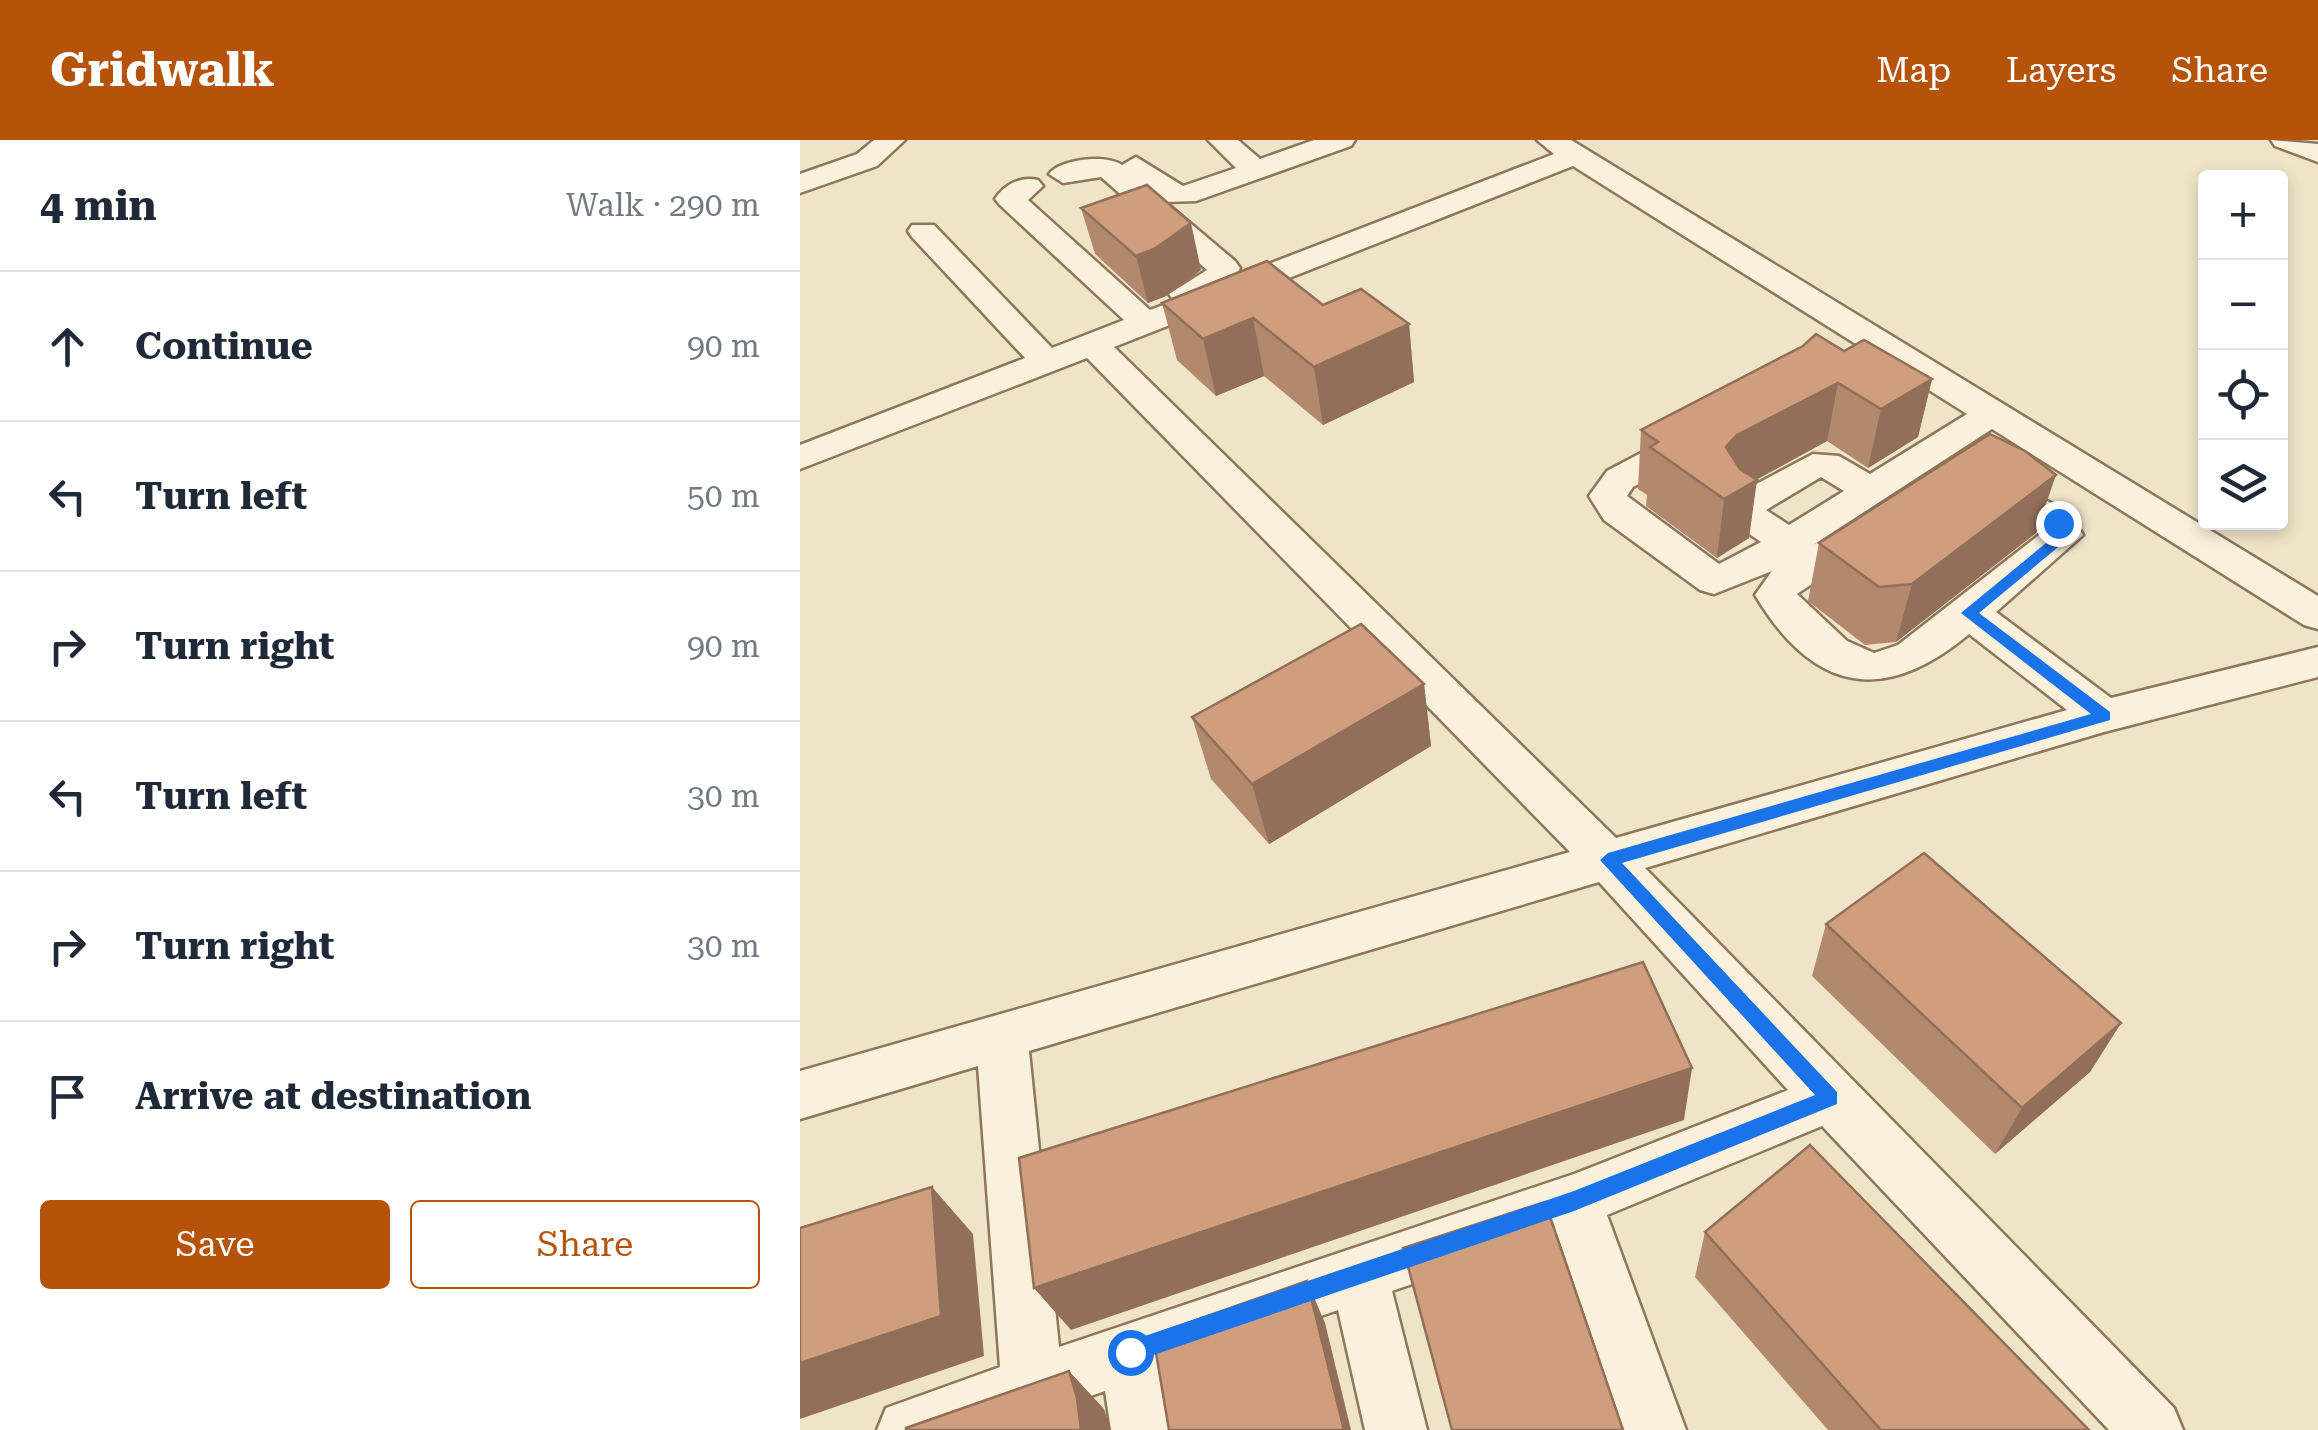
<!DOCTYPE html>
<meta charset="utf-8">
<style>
body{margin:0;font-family:"Roboto Serif",serif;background:#f2f2f3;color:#1f2937}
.controls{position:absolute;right:30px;top:30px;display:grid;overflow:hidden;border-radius:10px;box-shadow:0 5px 15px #0003}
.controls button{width:90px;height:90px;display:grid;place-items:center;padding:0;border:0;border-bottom:2px solid #e0e1e3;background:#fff;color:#1f2937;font:50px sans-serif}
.stop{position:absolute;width:30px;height:30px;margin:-22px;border:8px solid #1a73e8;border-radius:50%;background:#fff}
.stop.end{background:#1a73e8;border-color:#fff;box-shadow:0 2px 10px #0008}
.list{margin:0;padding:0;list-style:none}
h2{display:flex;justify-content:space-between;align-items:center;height:130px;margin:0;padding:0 40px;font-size:42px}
h2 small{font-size:32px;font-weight:400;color:#747a83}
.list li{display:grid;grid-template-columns:65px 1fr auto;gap:30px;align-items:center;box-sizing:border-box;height:150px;padding:0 40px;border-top:2px solid #e0e1e3}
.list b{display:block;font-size:38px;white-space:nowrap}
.list em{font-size:32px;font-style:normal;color:#747a83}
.actions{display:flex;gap:20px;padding:30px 40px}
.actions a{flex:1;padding:22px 0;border:2px solid #b45309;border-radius:10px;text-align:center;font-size:35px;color:#b45309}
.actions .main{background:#b45309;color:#fff}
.icon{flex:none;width:55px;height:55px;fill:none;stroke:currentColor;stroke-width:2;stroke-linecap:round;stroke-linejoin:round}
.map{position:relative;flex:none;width:1518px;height:1290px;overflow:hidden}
header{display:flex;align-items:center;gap:60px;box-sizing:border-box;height:140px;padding:0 50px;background:#b45309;color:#fff}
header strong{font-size:48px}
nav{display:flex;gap:55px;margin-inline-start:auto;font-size:35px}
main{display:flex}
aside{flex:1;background:#fff}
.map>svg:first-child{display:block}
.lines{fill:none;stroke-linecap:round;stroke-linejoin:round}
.minor-casing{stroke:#8d765c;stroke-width:5}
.minor{fill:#faf1dc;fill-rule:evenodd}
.wall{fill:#b2896c}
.shaded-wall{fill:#916f58}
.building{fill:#cf9f7d;stroke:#916f58;stroke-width:2.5}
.route{fill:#1a73e8}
</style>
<header>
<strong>Gridwalk</strong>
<nav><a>Map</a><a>Layers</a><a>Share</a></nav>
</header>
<main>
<aside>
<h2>4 min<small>Walk · 290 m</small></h2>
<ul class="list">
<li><svg class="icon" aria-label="ahead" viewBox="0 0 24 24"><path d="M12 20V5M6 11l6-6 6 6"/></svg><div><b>Continue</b></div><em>90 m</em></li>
<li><svg class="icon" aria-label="left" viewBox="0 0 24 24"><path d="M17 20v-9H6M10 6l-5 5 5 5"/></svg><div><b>Turn left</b></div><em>50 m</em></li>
<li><svg class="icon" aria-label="right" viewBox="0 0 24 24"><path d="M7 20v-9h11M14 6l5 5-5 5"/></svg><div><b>Turn right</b></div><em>90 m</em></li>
<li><svg class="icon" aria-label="left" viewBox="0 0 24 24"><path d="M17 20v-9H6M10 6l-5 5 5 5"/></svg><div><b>Turn left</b></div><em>30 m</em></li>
<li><svg class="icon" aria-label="right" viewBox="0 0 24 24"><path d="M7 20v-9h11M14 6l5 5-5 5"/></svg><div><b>Turn right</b></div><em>30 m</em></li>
<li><svg class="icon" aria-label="arrive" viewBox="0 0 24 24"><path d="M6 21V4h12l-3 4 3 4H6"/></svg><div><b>Arrive at destination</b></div></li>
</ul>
<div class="actions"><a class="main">Save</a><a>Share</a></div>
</aside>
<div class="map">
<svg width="1518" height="1290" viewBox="0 0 1518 1290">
<rect width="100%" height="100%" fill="#f0e4c8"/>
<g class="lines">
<g class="minor-casing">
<path id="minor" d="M74,0H105L77,26L0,53V34L57,14Z
M408,0H438L460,19L514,0H555L551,6L396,61L365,62L435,121L440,128L435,137L754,14L737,0H771L1518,456V489L1504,485L1192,289L1013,405L1068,375L1081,379L1087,388L1081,397L997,454L1047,501L1074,513L1098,505L1243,392L1179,351L1174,343L1179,335L1192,331L1271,374L1283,395L1196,472L1311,558L1518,507V537L1304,592L845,728L1374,1268L1383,1290H1309L1022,986L807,1075L886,1290H824L757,1094L592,1151L627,1290H565L538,1170L363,1231L373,1290H311L305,1251L194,1290H77L86,1268L200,1227L178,926L0,979V931L770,712L287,218L0,329V305L225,218L112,97L108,91L112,85H134L252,208L324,180L200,65L195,59C205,44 221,36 238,40L243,46L228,60L350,170L374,161L369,154L407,130L301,37L263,43L249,34C261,19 306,14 322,25L336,17L383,46L436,28ZM773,26L1167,274L1070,334L1039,316L1013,314L932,357L926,366L935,384L961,402L919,424L827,356L833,347L903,310L908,302L903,294H877L807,331L789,356L804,380L900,450L914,454L972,431L955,455C1013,552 1083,566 1169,494L1267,570L816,698L314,207ZM1021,337L1044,351L989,385L966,370ZM799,742L988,950L774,1034L259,1207L229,911Z
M1471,0L1518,4V22L1475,6Z"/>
</g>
<use href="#minor" class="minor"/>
</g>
<path class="wall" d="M281,68L401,130L366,156L348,163L295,114Z
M362,163L523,165L609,184L614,242L523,285L464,236L416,256L377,220Z
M1044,211L1132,239L1118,297L1068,328L1027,301L956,340L949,398L917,418L846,366L847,355L838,349L841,290Z
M1236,393L1096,502L1065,505L1008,461L1019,403Z
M624,544L631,606L469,704L411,639L392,577Z
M1026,784L1321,883L1290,932L1195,1014L1012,836Z
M905,1092L1289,1290H1028L895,1137Z
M603,1108L823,1290H651Z"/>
<path class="shaded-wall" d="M391,83L401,130L366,156L348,163L336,116Z
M453,178L464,236L416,256L403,199Z
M609,184L614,242L523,285L514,227Z
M1132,239L1118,297L1068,328L1081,269Z
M1038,243L1027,301L930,354L957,340L949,398L917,418L924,359L926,307L937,295Z
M1256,335L1236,393L1096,502L1112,444Z
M624,544L631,606L469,704L452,644Z
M1321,883L1290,932L1195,1014L1222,968Z
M892,928L884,980L271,1190L234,1148Z
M132,1047L173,1094L184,1216L0,1279V1223Z
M507,1141L525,1183L551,1290H544Z
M269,1231L304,1269L311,1290H281Z"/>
<path class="building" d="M347,45L391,83L354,109L336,116L281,68Z
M467,121L523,165L561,149L609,184L514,227L453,178L403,199L362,163Z
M1016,194L1044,211L1064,200L1132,239L1081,269L1038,243L937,295L926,307L940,329L957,340L924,359L850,307L858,302L841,290L1003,206Z
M1190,294L1225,311L1256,335L1112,444L1079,447L1019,403Z
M561,484L624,544L452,644L392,577Z
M1124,713L1321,883L1222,968L1026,784Z
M843,822L892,928L234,1148L219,1018Z
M1010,1005L1289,1290H1081L905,1092Z
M132,1047L141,1176L0,1223V1088Z
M745,1062L823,1290H652L603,1108Z
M507,1141L544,1290H369L353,1195Z
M269,1231L277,1258L281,1290H106V1288Z"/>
<path class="route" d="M1258,379L1265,383L1269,398L1179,473L1310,572V580L822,723L1037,952V964L774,1071L330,1223L322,1220L319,1212L330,1201L774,1051L1015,955L800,720L808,713L1291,574L1161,473L1257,394L1251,383Z"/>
</svg>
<div class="controls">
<button>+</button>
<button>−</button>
<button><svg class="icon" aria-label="locate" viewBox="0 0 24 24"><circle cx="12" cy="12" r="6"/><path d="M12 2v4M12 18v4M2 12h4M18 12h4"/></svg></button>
<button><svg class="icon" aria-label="layers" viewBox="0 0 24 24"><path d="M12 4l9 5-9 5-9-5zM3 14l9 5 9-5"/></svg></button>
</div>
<div class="stop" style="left:330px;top:1212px"></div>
<div class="stop end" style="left:1258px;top:383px"></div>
</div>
</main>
